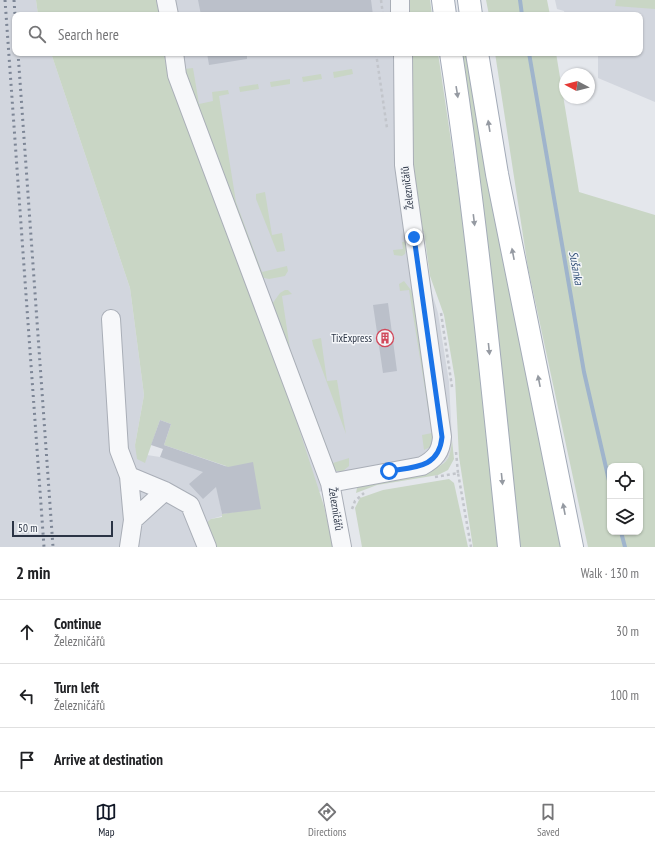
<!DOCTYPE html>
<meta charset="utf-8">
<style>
body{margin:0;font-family:"PT Sans Narrow",sans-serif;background:#f2f2f2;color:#202124}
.controls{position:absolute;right:12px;bottom:12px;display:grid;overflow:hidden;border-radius:8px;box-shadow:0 1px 3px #0004}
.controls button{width:36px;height:36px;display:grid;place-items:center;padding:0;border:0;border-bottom:1px solid #e0e0e0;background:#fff;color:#202124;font:20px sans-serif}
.compass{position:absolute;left:559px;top:68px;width:36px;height:36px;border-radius:50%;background:#fff;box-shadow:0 1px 3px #0004;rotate:277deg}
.scale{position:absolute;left:12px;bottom:10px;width:101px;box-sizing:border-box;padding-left:4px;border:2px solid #2b3445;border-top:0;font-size:11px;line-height:14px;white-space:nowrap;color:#2b3445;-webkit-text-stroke:3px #f4f6f9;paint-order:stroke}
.stop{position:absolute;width:12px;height:12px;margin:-9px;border:3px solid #1a73e8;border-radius:50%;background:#fff}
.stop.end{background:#1a73e8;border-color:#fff;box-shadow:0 1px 4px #0008}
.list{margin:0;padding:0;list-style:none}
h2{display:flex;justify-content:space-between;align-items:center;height:52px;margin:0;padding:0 16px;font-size:17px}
h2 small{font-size:13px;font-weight:400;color:#757577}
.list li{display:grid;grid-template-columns:26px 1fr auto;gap:12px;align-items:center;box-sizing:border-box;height:64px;padding:0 16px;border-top:1px solid #e0e0e0}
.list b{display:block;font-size:15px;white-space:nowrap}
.list p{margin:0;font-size:13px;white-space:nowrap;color:#757577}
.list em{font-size:13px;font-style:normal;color:#757577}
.icon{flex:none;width:22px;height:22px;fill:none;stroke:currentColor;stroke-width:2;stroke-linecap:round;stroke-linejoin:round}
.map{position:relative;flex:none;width:655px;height:547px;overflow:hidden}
.search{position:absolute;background:#fff;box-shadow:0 1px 3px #0004;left:12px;right:12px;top:12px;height:44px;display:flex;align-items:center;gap:10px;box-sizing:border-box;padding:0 14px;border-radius:8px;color:#757577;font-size:15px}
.sheet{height:244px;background:#fff}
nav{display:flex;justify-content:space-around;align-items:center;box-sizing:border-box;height:56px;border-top:1px solid #e0e0e0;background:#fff;font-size:11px;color:#757577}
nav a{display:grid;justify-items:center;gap:2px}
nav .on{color:#111827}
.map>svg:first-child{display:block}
.built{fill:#d2d6de}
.green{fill:#c9d6c5;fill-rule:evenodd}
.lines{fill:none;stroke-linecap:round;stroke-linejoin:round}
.stream{stroke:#9fb4cc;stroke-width:4}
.building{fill:#bbc0ca}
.minor-casing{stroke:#a9aeb7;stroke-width:20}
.major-casing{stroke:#a3abb8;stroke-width:24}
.path{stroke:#c2c5cb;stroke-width:2.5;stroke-dasharray:3 3;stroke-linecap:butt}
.minor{stroke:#f7f8fa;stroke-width:18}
.major{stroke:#fff;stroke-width:22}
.rail{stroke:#7d8696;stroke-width:3;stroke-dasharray:2 4;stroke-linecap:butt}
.oneway{fill:#959aa2}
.route{stroke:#1a73e8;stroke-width:5}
.labels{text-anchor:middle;stroke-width:3;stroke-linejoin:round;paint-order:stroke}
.street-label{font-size:11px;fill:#2b3445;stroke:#f4f6f9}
.poi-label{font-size:11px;fill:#2b3445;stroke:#f4f6f9;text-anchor:end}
.water-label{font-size:12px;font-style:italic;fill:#34527a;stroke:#f4f6f9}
</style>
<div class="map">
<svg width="655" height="547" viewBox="0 0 655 547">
<rect width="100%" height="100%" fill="#e4e7ec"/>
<path class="built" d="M0,0H36L38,15H15V53H51L130,288L144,395L135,445L145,462L147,455L160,457L215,475L222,514V516L211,519L209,547H0Z
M147,0H405L406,15H149Z
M555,0H655V102L598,78V53H640V15H565L564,11L557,9Z
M156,53H406L409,163L429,283L438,313L449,382L452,440L451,451L447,460L440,466L426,471L322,491L310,495Z"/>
<path class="green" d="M36,0H156L159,15H38Z
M404,0H430L432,15H405Z
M486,0H547L550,15H489Z
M616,0H655V9L615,6Z
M51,53H164L167,72L290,401L324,506L333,547H209L204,525L211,519L222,517V514L234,512L226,466L164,445L171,424L160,420L145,463L137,459L135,445L144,395L130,288Z
M407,53H438L468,256L500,547H473L459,457L455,379L444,315L430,276L424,232L418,233L409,173Z
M459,53H468L565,547H518Z
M495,53H556L579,192L655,215V547H588L528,268ZM610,466H640V532H610Z
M193,68L199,104L213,101L212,92L228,90L229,94L219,96L236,202L262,272L287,266L288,271L285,276L269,279L260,277L225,187L184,69Z
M352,69L353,74L334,78L333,72Z
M321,74L322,79L303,82L302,77Z
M290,79V84L271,87L270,82Z
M258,84L259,89L240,92L239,87Z
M265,192L272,235L282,233L285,251L277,252L256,199V194Z
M408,241L405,254L402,256L394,255L393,250L403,249L402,242Z
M404,281L414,294L436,434L430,447L424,450L422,435L432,433L409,290L400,291L399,284Z
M285,290H288L292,294L282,296L290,349L333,463L349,458V466L343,471H334L272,304L280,293Z
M321,338L327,381L337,380L346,434L313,345L312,340Z
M452,440L454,459L448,470L438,475L377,485L356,493L357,488L361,485C379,481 436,474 446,461C451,455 451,447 452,440Z
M449,479L454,483L468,547H362L355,508L360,498L383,490Z"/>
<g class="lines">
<path class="stream" d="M520,0L522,15
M529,53L584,372L610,485
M621,532L625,547"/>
</g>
<path class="building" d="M198,0H371L373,15H201Z
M207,53H247V59L209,65Z
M388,303L397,371L383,373L373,305Z
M160,420L171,424L164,445L228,467L253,462L261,509L222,514L216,487L203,499L189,484L203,472L160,457L163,449L151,445Z"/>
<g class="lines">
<g class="minor-casing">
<path id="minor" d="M166,0L169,15
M400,0V15
M174,53L177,75L330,483
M111,319L119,450L129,476L133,520L129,547
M129,476L165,491L190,505L207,547
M133,520L165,491
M342,547L330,483L422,466C435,459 441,452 442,437L404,165L403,53"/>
</g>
<g class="major-casing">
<path id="major" d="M443,0L445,15
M469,0L471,15
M451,53C476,217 492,382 509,547
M477,53L497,174L572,547"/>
</g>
<path class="path" d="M381,0L383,15
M376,53L387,128
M441,313L452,387
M456,452L458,473
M435,477L458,473L471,547
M352,509L355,501L364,493"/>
<use href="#minor" class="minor"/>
<use href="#major" class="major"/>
<path class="rail" d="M5,0L44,547
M14,0L15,15
M18,53L53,547"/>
</g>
<defs><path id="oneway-solid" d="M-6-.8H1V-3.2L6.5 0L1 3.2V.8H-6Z"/></defs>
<g class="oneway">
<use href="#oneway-solid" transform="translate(457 92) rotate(81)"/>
<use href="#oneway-solid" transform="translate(489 126) rotate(-99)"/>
<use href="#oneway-solid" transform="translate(474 220) rotate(83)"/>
<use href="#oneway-solid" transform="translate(513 254) rotate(-101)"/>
<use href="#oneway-solid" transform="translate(489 349) rotate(84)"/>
<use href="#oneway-solid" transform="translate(539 381) rotate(-101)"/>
<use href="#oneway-solid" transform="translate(502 479) rotate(84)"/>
<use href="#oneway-solid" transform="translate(564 509) rotate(-101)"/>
</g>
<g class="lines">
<path class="route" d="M389,471C415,467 439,468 442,437L414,237"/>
</g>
<defs>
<g id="building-ring" transform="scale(0.9)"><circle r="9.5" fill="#f4f6f9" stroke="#d1495b" stroke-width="1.5"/><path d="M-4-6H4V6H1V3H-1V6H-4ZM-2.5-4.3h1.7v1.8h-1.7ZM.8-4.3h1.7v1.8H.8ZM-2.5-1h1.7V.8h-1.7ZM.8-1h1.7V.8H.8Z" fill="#d1495b"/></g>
</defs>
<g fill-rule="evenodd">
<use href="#building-ring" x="385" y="338"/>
</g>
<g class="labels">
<g class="street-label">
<text transform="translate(407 188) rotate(-97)" y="4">Železničářů</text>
<text transform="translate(336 509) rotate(81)" y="4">Železničářů</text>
</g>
<g class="poi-label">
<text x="372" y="342">TixExpress</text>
</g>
<g class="water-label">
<text transform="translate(576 268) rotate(80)" y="4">Sušanka</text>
</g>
</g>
</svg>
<div class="controls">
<button><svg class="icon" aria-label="locate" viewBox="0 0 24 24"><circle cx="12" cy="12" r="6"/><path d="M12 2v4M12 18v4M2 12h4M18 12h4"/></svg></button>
<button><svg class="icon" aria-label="layers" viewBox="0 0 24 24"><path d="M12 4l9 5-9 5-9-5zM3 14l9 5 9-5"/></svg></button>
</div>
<svg class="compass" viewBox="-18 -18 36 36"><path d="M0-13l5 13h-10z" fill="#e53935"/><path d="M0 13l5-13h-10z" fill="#757577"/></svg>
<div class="scale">50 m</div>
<div class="stop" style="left:389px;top:471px"></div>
<div class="stop end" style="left:414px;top:237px"></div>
<div class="search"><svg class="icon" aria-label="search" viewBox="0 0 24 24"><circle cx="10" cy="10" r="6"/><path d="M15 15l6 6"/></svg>Search here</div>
</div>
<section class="sheet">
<h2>2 min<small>Walk · 130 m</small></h2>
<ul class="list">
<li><svg class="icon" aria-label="ahead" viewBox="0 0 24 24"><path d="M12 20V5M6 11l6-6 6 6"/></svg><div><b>Continue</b><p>Železničářů</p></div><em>30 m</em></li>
<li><svg class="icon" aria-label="left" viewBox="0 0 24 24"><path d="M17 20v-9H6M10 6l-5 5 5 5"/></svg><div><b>Turn left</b><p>Železničářů</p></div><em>100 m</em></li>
<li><svg class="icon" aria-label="arrive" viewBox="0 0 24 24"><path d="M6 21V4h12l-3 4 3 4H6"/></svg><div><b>Arrive at destination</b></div></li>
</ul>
</section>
<nav>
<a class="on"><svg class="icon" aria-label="map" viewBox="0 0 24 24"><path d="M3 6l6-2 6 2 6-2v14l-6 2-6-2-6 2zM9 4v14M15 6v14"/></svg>Map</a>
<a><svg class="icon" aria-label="directions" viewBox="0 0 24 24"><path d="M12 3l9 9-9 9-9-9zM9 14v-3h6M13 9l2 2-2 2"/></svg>Directions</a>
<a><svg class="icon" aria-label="saved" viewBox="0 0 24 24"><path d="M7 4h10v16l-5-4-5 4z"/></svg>Saved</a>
</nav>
